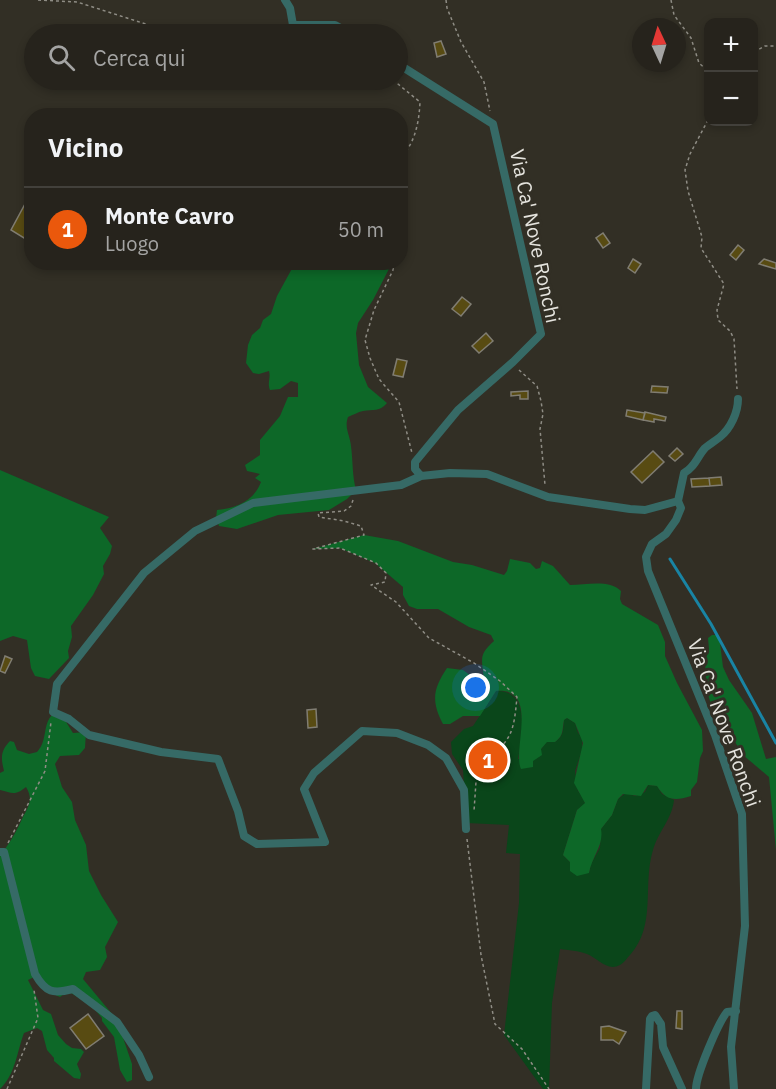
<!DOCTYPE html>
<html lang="it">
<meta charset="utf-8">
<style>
body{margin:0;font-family:"IBM Plex Sans",sans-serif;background:#2e2b25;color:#f1f3f6}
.controls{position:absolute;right:18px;top:18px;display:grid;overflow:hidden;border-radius:12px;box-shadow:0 3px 9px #0003}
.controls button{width:54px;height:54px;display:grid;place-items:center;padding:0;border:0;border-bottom:2px solid #42403b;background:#26231c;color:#f1f3f6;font:30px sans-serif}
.compass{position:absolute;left:632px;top:18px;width:54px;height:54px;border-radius:50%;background:#26231c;box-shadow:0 3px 9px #0003;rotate:356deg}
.you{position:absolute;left:476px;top:688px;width:21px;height:21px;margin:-15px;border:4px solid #fff;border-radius:50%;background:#1a73e8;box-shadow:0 0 0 9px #1a73e833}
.badge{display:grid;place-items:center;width:39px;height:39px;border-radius:50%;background:#ea580c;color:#fff;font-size:20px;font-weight:700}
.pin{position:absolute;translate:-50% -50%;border:3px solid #fff;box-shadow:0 2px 6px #0006}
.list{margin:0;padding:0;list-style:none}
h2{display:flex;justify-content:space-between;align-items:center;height:78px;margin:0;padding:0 24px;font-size:26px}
h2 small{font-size:20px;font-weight:400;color:#a4a4a3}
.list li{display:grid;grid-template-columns:39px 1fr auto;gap:18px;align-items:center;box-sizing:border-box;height:84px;padding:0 24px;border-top:2px solid #42403b}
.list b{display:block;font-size:22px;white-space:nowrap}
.list p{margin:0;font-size:20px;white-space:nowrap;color:#a4a4a3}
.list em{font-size:20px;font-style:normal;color:#a4a4a3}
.icon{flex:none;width:33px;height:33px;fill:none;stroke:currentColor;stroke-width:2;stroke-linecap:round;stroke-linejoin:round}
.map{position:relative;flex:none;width:776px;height:1089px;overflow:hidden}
.search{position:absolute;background:#26231c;box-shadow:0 3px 9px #0003;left:24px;top:24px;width:384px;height:66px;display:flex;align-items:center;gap:15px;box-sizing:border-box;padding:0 21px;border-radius:33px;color:#a4a4a3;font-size:22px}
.panel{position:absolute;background:#26231c;box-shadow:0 3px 9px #0003;left:24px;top:108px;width:384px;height:162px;border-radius:24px}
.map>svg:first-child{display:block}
.green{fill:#0a461a}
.forest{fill:#0d6828}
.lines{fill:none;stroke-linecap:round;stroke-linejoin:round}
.stream{stroke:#1984a4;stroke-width:3}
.building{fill:#584b12;stroke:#807d72;stroke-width:1.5}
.path{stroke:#8f8d85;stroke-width:1.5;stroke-dasharray:3 3;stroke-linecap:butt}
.minor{stroke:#366a66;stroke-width:8}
.labels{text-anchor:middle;stroke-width:6;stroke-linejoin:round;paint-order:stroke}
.street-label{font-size:20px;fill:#e5e4de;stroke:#322f25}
</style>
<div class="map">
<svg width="776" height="1089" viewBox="0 0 776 1089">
<rect width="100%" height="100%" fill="#322f25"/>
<path class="green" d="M496,691C531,689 522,738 518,759L533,760L547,741L555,742C564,735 563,731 564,720L567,718L575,723L578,733L582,737V750L575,771L578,791L584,798L585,804L577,810L563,855L570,862L589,873L591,864L600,848L601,829L612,815L618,799L626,793L635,796L645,792L648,785L657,786L662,794L674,800C672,819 658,832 653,850C642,886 657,925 630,955C627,958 624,963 620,965C607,972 598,958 587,954C579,951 568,950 560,949L552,1003L549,1089H543L504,1035L519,903L520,854L506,853L509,825L467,823L463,770L452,754L451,742L464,729L473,726Z"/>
<path class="forest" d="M295,263H392L373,300L358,323L356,333L359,365L368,387L387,403C380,412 373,409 363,411C358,412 353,415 348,417C344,428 350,435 351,446C353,461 352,475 356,490L347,499L329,510L278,515L237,529L219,526L216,518L217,510C236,508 254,501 261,482L255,478L260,474L247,471L245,465L260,455V440L280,416L288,397H298V383L291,381L280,389L270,390C267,383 271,378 269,371L259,374L253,373L246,363L248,345L252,335L260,328L263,320L271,314L277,296Z
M0,470L109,517L100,528L112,546L110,554L103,566L104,574L93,595L71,626L72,637L68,651L69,658L49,679L35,676L31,668L27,640L13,636L0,641Z
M364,535L398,541L453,562L472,565L504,575L507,571L510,559L530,563L536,569L540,568L542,561L553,566L570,585C586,585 609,579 621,591L620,599L622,604L658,625L665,642V656L677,683L702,730L703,751L700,758L697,782L691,790V796C675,801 666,801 657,786L648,785L641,796L623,794L618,799L612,815L601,829C604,846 592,856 589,873L577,876L570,871V862L563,855L577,810L585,803L574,783L583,743L575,723L567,718L564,720C562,731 564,735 555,742H547L541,749L542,755L533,761V767L521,769C512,750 540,687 496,691L480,716H463L450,724H443C431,701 433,689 447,668L463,670L478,681L484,679C482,659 478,655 494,641L491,635L469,627L438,609H417L409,606L403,595V587L375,563L340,548L313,549Z
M712,635H719L723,667L729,680L752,713L766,759L776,757V850L769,777L743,755L732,737L716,719L707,692L705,662L709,649L708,638Z
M53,714L63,717L73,733L86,732L85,748L79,755L60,756L55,764L62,787L72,802L75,820L86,845L89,871L101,895L118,922L105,947L107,957L100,970L86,972L83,979L117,1020L132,1064V1080L127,1082L120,1070L114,1037L102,1021V1018L92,1006L68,991L60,997L53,994L36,976L28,980L43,1010L51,1014L58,1035L66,1044L72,1048L81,1049L84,1052L77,1064L81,1074L80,1079L74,1078L54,1061V1058L47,1050L42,1031L37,1028L24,1033C17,1052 15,1075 0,1089V849H5C12,839 17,830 22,819C28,807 34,800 26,787C15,796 12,793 0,790V773L4,771C1,759 0,751 10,741L14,742L17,750L29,754L37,752C48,741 42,724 53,714Z"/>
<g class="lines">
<path class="stream" d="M670,559L711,624L776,743"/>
</g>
<path class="building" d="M441,41L446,54L437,57L434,43Z
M32,191V224L24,238L11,230Z
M603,233L610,243L603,248L596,238Z
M738,245L744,250L736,260L730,255Z
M633,259L641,264L635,273L628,268Z
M764,259L776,263V269L759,264Z
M462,297L471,304L461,316L452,309Z
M486,333L493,341L479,353L472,346Z
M397,359L407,361L403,377L393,375Z
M652,386L668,387L667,393L651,392Z
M528,391V399H520V395L511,396V392Z
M627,410L645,413L643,420L626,416Z
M645,412L666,417L665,421L654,419V422L643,420Z
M677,448L683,454L675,461L669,456Z
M653,451L664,462L642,483L631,472Z
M721,477L722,485L710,486L709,478Z
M709,478L710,486L692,487L691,479Z
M5,656L12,659L5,673L0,671Z
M316,709L317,727L308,728L307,710Z
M677,1011H682V1029L676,1028Z
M88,1014L104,1036L86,1049L70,1028Z
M609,1026L626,1032L619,1044L613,1040H601V1027Z"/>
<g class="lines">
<path class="path" d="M38,0L77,2L177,34
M446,0L447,8L461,42L484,82L490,111
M671,0L674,15L691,38L699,63L708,71
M212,34L283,26
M754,52L765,46H776
M393,80L420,102C419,123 415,143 400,159
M708,120L690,154L685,170L688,191L702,237L701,248L724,284L717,310L718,320L730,331L734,339L737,389
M394,262L393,270L374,310L365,340L370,358L379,379L399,402L412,453
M519,370L537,386L541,401L543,414L540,429L545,485
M353,500L351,506L344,511L318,513L319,517L344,521L361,526L364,535L313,549L340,548L376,563L386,573L385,582L371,585L396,602L429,638L474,663L500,681L517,697C514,728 513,744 482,759L476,782L474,811
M467,839L481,955L495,1024L522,1049L549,1089
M8,843L45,771L51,722
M7,1089L38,1018L34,990"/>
<path class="minor" d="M285,0L290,8L293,25H335L351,34
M398,64L493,124L541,334L513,362L458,410L415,462V469L421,476
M678,501L684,473C695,467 697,457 705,448C710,444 715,441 720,437C731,428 738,412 738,399
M466,829L464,790L446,758L428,745L397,733L362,731L314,773L304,789L325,842L257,844L244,836L238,811L218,759L161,752L89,735L69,719L53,712L57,684L144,573L195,531L253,503L401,485L421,476L450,473L487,474L548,497L630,509L645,510L678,501L681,508L676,520L666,534L652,544L646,557L648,571L715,735L742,814L745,926L731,1047L734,1089
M0,852H4L35,974C46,993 53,994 73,989L117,1022L139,1055L149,1077
M646,1089L650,1019L652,1016L655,1015L661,1024L663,1047L682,1089
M696,1089C696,1075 718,1023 727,1012L736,1011"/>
</g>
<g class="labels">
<g class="street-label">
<text transform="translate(535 236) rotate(78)" y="7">Via Ca' Nove Ronchi</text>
<text transform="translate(724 723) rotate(70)" y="7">Via Ca' Nove Ronchi</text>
</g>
</g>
</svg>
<div class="controls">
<button>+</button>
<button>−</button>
</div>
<svg class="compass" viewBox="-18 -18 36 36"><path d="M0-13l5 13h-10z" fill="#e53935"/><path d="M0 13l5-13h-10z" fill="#a4a4a3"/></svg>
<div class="you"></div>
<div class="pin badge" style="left:488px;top:760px">1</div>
<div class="search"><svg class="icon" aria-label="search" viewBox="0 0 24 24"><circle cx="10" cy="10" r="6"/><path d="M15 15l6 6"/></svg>Cerca qui</div>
<section class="panel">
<h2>Vicino<small></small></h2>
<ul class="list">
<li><span class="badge">1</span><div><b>Monte Cavro</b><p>Luogo</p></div><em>50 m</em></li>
</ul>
</section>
</div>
